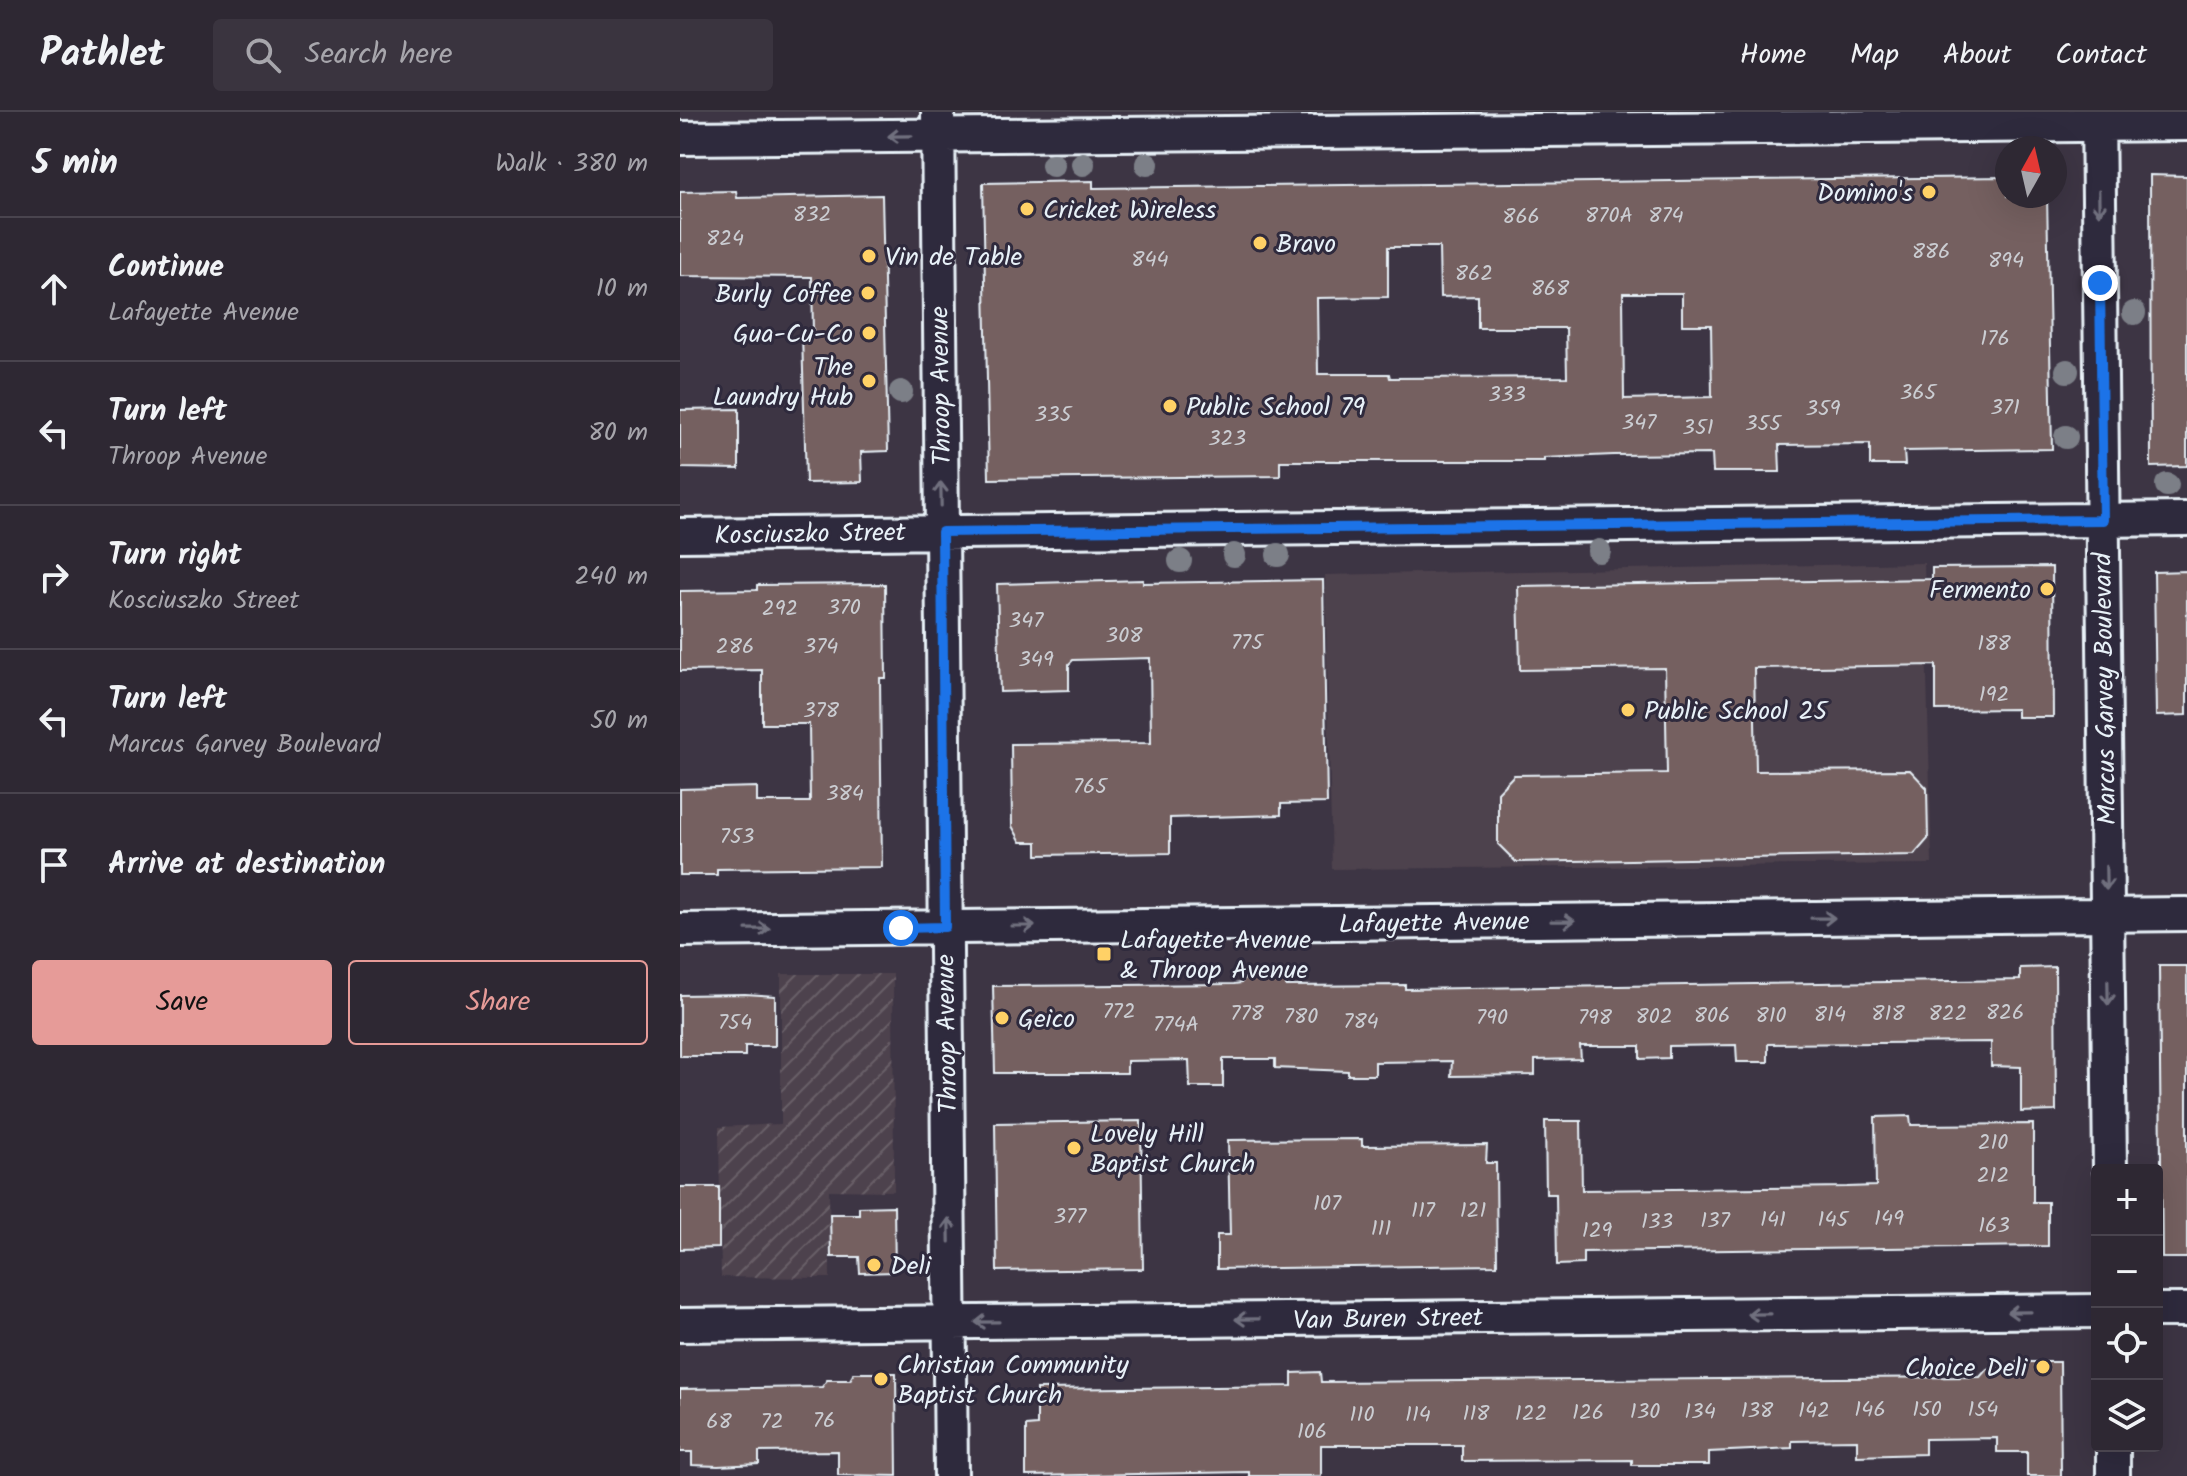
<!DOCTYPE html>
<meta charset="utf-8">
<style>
body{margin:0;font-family:Kalam,sans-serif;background:#3a343f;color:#f1f3f6}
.controls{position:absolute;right:24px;bottom:24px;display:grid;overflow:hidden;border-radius:8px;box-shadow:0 8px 32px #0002}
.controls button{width:72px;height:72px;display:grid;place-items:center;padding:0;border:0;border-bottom:2px solid #49444e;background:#2e2833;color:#f1f3f6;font:40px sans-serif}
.compass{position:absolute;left:1315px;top:24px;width:72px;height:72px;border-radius:50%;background:#2e2833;box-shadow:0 8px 32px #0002;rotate:8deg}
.stop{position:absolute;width:24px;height:24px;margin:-18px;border:6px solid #1a73e8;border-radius:50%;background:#fff}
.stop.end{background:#1a73e8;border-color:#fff;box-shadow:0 2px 8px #0008}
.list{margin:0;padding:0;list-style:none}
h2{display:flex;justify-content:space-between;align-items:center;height:104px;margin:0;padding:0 32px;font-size:34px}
h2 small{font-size:26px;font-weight:400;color:#a7a6ac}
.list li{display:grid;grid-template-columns:52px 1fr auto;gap:24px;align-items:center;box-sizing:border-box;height:144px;padding:0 32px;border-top:2px solid #49444e}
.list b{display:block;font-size:30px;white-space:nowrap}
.list p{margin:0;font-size:26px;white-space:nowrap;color:#a7a6ac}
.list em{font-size:26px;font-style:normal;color:#a7a6ac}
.actions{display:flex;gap:16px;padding:24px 32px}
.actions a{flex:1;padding:18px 0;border:2px solid #e69b98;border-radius:8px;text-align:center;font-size:28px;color:#e69b98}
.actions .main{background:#e69b98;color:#111}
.icon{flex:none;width:44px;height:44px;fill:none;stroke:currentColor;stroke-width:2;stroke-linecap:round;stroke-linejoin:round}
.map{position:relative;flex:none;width:1507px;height:1364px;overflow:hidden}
header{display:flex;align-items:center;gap:48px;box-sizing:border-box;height:112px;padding:0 40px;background:#2e2833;border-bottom:2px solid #49444e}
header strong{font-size:38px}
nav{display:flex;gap:44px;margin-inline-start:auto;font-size:28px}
.search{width:560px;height:72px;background:#3a343f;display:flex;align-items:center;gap:20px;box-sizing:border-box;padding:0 28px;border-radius:8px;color:#a7a6ac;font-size:30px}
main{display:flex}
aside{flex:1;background:#2e2833}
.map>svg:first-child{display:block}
.built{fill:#4e424d}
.industrial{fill:url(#industrial-furrows)}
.building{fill:#746161;stroke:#e8f1f8;stroke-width:2;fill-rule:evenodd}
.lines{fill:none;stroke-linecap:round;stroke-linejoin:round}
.minor-casing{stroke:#e8f1f8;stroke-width:38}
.minor{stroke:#2f2a3d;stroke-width:32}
.tree{fill:#7b7f87}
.oneway{stroke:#70707e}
.route{stroke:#1a73e8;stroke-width:10}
.poi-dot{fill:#ffd166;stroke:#2f2a3d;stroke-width:3}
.labels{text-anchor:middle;stroke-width:6;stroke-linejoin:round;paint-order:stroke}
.number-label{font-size:22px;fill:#cbcdd2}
.poi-label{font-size:26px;fill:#e8f1f8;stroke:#2f2a3d;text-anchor:start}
.street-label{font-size:26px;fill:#e8f1f8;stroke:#2f2a3d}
</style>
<header>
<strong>Pathlet</strong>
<div class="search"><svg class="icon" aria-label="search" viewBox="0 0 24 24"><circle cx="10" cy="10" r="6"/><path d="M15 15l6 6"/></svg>Search here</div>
<nav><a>Home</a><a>Map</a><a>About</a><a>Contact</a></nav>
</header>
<main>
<aside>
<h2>5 min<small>Walk · 380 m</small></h2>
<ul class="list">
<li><svg class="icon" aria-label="ahead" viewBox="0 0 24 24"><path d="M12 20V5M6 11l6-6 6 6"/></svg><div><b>Continue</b><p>Lafayette Avenue</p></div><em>10 m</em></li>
<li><svg class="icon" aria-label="left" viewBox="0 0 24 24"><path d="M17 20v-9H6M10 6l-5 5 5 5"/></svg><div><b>Turn left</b><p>Throop Avenue</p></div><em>80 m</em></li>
<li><svg class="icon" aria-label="right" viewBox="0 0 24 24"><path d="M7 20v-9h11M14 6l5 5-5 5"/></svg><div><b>Turn right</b><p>Kosciuszko Street</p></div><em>240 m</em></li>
<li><svg class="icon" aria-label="left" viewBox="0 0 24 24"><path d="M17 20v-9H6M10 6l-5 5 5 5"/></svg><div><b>Turn left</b><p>Marcus Garvey Boulevard</p></div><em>50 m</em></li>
<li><svg class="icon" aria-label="arrive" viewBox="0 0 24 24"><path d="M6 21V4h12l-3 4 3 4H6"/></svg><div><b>Arrive at destination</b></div></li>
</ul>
<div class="actions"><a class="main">Save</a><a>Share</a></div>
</aside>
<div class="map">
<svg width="1507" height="1364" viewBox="0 0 1507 1364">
<defs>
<pattern id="industrial-furrows" width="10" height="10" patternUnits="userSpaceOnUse" patternTransform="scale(2)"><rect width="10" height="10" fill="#4e424d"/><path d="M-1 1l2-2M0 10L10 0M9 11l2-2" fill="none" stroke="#685e67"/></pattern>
</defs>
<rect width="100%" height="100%" fill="#3d3544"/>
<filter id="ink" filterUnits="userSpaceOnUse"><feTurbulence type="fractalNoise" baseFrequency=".0125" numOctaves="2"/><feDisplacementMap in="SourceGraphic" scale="16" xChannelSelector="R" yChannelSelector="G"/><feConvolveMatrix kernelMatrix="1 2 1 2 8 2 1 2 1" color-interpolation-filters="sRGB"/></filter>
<g filter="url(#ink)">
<path class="built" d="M1244,451L1252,752L652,757L645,463Z"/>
<path class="industrial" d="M101,862H213L214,1079L149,1078L150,1166L41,1165L39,1015L101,1012Z"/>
<path class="building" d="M1470,63L1507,64V354L1471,355Z
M1327,65V84H1367L1372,337L1224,339L1225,353H1190V332L1099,333L1100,360H1033L1032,342L934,343L864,346V349H600V364L309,367L303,71L413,69V76ZM708,135H759L760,185L798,184V216H886L887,265L710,266L709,262H638L637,186L708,185ZM943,181H1002V213H1031L1032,285L944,287Z
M56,79L57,86L202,83L208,339L181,340L182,370L126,371L122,221H133L132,165L0,164V80Z
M59,297V357L0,356V298Z
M1372,455L1373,605H1337V597L1256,598V553L1074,556L1076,659L1230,658L1247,676L1248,727L1234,743L836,750L818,732V680L834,663L987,661L985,556L840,558L838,474L1252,467V456Z
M1507,459V603L1476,604L1474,460Z
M463,468V471L643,468L647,691L601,692V703L490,706V741L357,743V730H341L332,714L331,632L471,631L470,546L393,548L389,552V578L320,580L317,472Z
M205,472L206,566H200L202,755L37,757V763H0V677L77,675V690H130L129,612H82V558L0,559V479L77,478V473Z
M1479,854H1507V1146H1482Z
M1375,855L1376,999L1341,1000V955L1311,954V930L1088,932V950H1057L1056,933L989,934V946L960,947V934H900L901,947L855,948V963L771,964L772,949L695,950V963H668V959L595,956V947H543V975H510L509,948L447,949V961H315L313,874L554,872L561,871L567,862L606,861V874L725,873V877L1340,868V856Z
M65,882L95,884V934H65V944H0V883Z
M1230,1004L1231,1013L1353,1012V1090H1368V1134L903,1140V1152L877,1153L876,1082H866L865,1009H901L902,1078L1167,1075L1196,1074L1195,1005Z
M461,1009L463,1157L317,1159L315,1011Z
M682,1027V1034L807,1033L806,1051H816L817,1153L537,1157V1123H550L548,1028Z
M0,1075H39V1136L0,1137Z
M214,1094L215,1160L180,1161L179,1145H151L150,1102H179V1095Z
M1334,1250H1380L1381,1364H1347V1340H1317V1326L1245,1327V1342L1177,1344V1328L1112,1329V1336L1029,1340V1353H952V1348L782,1349V1333H641V1364H569V1360L346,1364V1314L357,1313V1277L612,1274V1261L640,1260L641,1270L1300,1265L1307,1257H1327Z
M174,1261H216L217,1364L158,1363V1339L79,1340V1352L38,1354L12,1353V1340H0V1277L142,1275L147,1268H170Z"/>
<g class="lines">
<g class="minor-casing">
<path id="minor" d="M258,0L271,1364
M1418,0L1430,1058
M0,26L1507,12
M0,423L1507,407
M0,818L1507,802
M1477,1198H1507
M0,1213L1417,1199
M1433,1334V1364"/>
</g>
<use href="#minor" class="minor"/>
</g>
<g class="tree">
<circle cx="403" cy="52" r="12"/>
<circle cx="467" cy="52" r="12"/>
<circle cx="373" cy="53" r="12"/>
<circle cx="1454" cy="201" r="12"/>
<circle cx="1387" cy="259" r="12"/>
<circle cx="221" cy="280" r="12"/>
<circle cx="1386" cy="325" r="12"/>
<circle cx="1487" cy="373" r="12"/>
<circle cx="919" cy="439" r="12"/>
<circle cx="554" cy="443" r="12"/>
<circle cx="598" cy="443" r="12"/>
<circle cx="500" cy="449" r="12"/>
</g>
<defs><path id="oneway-shaft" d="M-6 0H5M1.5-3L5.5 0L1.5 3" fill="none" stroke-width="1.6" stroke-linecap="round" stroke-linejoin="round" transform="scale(2)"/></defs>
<g class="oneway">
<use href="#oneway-shaft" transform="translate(220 24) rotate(179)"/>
<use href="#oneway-shaft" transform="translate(1419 91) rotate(89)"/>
<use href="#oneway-shaft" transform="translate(261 382) rotate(-91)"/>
<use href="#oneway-shaft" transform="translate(1426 766) rotate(89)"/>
<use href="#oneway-shaft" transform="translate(1143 806) rotate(-1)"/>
<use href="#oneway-shaft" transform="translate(883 809) rotate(-1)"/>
<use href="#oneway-shaft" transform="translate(343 814)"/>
<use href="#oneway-shaft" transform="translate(78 817) rotate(-1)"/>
<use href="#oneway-shaft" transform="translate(1428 881) rotate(89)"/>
<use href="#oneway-shaft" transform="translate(269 1118) rotate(-91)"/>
<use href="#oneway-shaft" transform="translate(1339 1200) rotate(179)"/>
<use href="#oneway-shaft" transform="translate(1079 1202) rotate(179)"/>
<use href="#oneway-shaft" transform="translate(567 1207) rotate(179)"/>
<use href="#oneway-shaft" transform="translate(307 1210) rotate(179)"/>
</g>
</g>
<g class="lines" filter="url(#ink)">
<path class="route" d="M221,816L265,815L262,420L1423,408L1420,171"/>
</g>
<g class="poi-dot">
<circle cx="1249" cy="80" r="8"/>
<circle cx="347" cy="97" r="8"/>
<circle cx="580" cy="131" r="8"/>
<circle cx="189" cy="144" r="8"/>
<circle cx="188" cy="181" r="8"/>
<circle cx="189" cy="221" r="8"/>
<circle cx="189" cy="269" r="8"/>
<circle cx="490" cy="294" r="8"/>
<circle cx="1367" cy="477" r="8"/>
<circle cx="948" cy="598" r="8"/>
<rect x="416" y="834" width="16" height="16" rx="4"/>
<circle cx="322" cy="906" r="8"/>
<circle cx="394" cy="1036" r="8"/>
<circle cx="194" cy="1153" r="8"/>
<circle cx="1363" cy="1255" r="8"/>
<circle cx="201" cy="1267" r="8"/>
</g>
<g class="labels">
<g class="number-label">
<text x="132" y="109">832</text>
<text x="929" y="110">870A</text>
<text x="986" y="110">874</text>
<text x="841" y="111">866</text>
<text x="45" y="133">824</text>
<text x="1251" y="146">886</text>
<text x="470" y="154">844</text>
<text x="1326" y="155">894</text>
<text x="794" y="168">862</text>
<text x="870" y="183">868</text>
<text x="1315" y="233">176</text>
<text x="1238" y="287">365</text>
<text x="827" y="289">333</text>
<text x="1325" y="302">371</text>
<text x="1143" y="303">359</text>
<text x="373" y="309">335</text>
<text x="959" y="317">347</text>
<text x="1083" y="318">355</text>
<text x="1018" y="322">351</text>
<text x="547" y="333">323</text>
<text x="164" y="502">370</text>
<text x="100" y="503">292</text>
<text x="346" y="515">347</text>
<text x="444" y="530">308</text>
<text x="567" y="537">775</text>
<text x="1314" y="538">188</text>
<text x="55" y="541">286</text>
<text x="141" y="541">374</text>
<text x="356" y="554">349</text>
<text x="1314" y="589">192</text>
<text x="141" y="605">378</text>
<text x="410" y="681">765</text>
<text x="165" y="688">384</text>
<text x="57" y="731">753</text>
<text x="439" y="906">772</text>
<text x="1325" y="907">826</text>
<text x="567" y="908">778</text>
<text x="1208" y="908">818</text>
<text x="1268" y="908">822</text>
<text x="1150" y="909">814</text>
<text x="1032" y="910">806</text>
<text x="1091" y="910">810</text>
<text x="621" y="911">780</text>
<text x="974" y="911">802</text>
<text x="812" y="912">790</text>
<text x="915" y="912">798</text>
<text x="681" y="916">784</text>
<text x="55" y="917">754</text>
<text x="496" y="919">774A</text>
<text x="1313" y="1037">210</text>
<text x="1313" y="1070">212</text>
<text x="647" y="1098">107</text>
<text x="743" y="1105">117</text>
<text x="793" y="1105">121</text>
<text x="390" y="1111">377</text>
<text x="1209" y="1113">149</text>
<text x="1093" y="1114">141</text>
<text x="1153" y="1114">145</text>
<text x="1035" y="1115">137</text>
<text x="977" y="1116">133</text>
<text x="1314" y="1120">163</text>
<text x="701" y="1123">111</text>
<text x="917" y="1125">129</text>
<text x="1190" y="1304">146</text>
<text x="1247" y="1304">150</text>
<text x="1303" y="1304">154</text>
<text x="1077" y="1305">138</text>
<text x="1134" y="1305">142</text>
<text x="965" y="1306">130</text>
<text x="1020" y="1306">134</text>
<text x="908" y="1307">126</text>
<text x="796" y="1308">118</text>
<text x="851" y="1308">122</text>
<text x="682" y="1309">110</text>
<text x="738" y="1309">114</text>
<text x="144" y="1315">76</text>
<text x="39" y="1316">68</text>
<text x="92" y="1316">72</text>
<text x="632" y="1326">106</text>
</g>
<g class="poi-label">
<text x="1233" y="89" text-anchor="end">Domino's</text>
<text x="363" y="106">Cricket Wireless</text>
<text x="596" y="140">Bravo</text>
<text x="205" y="153">Vin de Table</text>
<text x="172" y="190" text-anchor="end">Burly Coffee</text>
<text x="173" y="230" text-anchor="end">Gua-Cu-Co</text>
<text x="173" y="263" text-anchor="end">The<tspan x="173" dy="30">Laundry Hub</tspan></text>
<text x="506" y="303">Public School 79</text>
<text x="1351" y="486" text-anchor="end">Fermento</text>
<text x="964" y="607">Public School 25</text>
<text x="440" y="836">Lafayette Avenue<tspan x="440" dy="30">&amp; Throop Avenue</tspan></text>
<text x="338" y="915">Geico</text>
<text x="410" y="1030">Lovely Hill<tspan x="410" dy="30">Baptist Church</tspan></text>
<text x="210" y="1162">Deli</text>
<text x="217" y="1261">Christian Community<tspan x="217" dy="30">Baptist Church</tspan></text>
<text x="1347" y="1264" text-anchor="end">Choice Deli</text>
</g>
<g class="street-label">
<text transform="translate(260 274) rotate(-91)" y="9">Throop Avenue</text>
<text transform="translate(130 421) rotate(-1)" y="9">Kosciuszko Street</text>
<text transform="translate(1424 577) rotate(-91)" y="9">Marcus Garvey Boulevard</text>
<text transform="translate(754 810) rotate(-1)" y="9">Lafayette Avenue</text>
<text transform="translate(266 922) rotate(-91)" y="9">Throop Avenue</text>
<text transform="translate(708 1206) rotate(-1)" y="9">Van Buren Street</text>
</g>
</g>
</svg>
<div class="controls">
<button>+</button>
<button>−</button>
<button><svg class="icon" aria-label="locate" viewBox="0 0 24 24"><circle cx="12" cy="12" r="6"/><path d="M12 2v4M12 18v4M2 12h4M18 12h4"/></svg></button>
<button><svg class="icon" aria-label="layers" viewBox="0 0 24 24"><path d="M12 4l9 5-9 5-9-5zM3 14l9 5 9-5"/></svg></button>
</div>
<svg class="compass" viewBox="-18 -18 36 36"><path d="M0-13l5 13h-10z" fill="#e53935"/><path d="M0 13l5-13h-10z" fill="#a7a6ac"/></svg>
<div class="stop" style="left:221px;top:816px"></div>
<div class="stop end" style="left:1420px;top:171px"></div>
</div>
</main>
